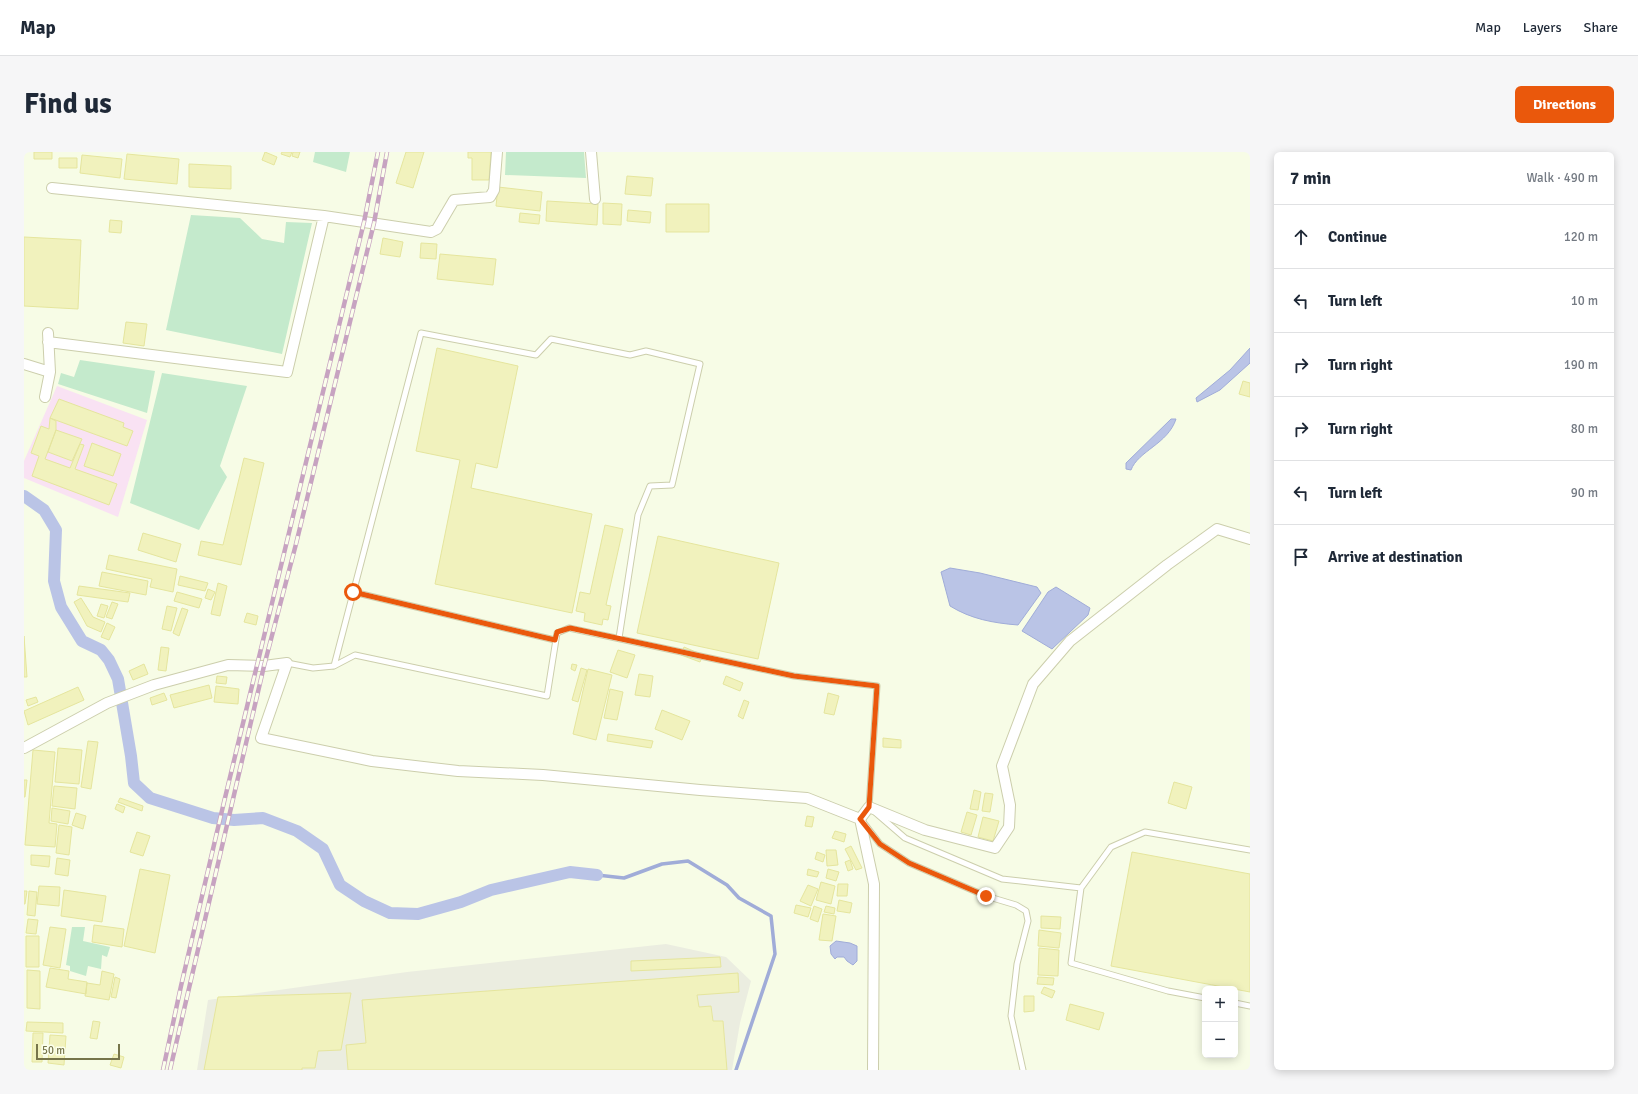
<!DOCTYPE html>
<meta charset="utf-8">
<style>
body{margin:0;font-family:Signika,sans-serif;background:#f6f6f7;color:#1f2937}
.controls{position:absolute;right:12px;bottom:12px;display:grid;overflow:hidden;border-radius:6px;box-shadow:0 2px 10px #0003}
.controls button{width:36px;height:36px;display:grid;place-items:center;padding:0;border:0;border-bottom:1px solid #e0e1e3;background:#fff;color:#1f2937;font:20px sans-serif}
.scale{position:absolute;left:12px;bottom:10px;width:84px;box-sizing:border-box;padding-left:4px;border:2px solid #76754a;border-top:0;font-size:11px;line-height:14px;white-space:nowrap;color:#76754a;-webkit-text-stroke:3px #fbffec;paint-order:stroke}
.stop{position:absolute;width:12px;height:12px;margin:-9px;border:3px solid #ea580c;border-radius:50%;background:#fff}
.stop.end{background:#ea580c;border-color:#fff;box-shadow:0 1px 4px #0008}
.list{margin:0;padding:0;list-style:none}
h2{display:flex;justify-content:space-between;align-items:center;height:52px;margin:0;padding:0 16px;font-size:17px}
h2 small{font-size:13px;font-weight:400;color:#747a83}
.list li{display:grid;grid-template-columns:26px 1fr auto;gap:12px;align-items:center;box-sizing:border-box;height:64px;padding:0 16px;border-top:1px solid #e0e1e3}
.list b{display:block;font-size:15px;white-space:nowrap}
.list em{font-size:13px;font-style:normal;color:#747a83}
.icon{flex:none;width:22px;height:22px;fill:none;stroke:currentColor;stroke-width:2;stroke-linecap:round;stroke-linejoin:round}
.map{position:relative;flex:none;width:1226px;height:918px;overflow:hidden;border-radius:6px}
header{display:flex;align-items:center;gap:24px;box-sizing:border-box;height:56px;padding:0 20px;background:#fff;border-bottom:1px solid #e0e1e3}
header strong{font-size:19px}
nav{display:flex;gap:22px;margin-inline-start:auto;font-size:14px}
.intro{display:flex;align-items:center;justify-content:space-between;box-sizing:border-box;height:96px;padding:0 24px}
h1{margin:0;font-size:28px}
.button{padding:10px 18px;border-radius:6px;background:#ea580c;color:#fff;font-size:14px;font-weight:700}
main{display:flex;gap:24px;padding:0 24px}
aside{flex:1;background:#fff;border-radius:6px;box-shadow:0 2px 10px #0003}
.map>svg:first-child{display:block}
.industrial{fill:#ebede0}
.education{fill:#f9e2f3}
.green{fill:#c4eacc}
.water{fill:#bac4e6;stroke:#a0acd8}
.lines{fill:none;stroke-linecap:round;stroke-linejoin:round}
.stream{stroke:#a0acd8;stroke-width:3.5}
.canal{stroke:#bac4e6;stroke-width:12}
.building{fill:#f1f2bd;stroke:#e5e59d}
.service-casing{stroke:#ccceac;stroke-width:7}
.minor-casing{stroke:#ccceac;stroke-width:12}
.service{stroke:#fff;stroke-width:5}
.minor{stroke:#fff;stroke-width:10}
.rail-casing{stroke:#c7a3c1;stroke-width:4.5}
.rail{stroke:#fbffec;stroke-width:3;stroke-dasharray:9;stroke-linecap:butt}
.route{stroke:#ea580c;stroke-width:5}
</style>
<header>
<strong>Map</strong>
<nav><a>Map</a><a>Layers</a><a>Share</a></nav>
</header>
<div class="intro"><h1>Find us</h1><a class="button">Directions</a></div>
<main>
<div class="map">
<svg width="1226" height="918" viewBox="0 0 1226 918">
<rect width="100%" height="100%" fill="#f7fce6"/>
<path class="industrial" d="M642,792L702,805L727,829L716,871L708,918H173L184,848L383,820Z"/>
<path class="education" d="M33,234L123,268L94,365L0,326V309Z"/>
<path class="green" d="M291,0H326L322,20L289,10Z
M482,0H560L562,26L481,23Z
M167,63L216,66L238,87L260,91L262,70L288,71L258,202L142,178Z
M56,208L131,219L123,261L34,232L37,221L50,225Z
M138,221L223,234L196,314L203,325L175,378L106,351Z
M48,775H61L59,789L86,795L83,805L78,803L77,817L64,814L62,824L46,819V814L42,813Z"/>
<path class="water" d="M1226,196V211L1196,238L1173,250L1172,246L1206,218Z
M1147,267H1152C1144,292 1114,299 1107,318L1102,317V311Z
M926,416L956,421L1013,435L1017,441L994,473C969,471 947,467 926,454L917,420Z
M1032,435L1066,456L1064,463L1028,497L998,479L1024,440Z
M812,789L826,791L833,794V809L829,813L823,809L820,805H813L811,807L807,802L806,794Z"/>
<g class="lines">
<path class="stream" d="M573,723L600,726L638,712L664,709L703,733L715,746L747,764L751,802L712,918"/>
<path class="canal" d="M0,344L20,358L32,378L30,429L37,455L58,489L77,498L85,508L94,527L107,604L110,631L126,646L189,666L210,668L239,666L273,679L299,697L316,733L340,749L366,761L394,762L437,750L467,738L546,720L573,723"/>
</g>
<path class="building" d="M10,0H28V7H10Z
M241,0L253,5L250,13L238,8Z
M258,0H268L266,5L257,2Z
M269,0H276L274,6L268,4Z
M382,0H400L389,36L372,31Z
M444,0H467L465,28H448V6H444Z
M103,2L155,7L153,32L100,27Z
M58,3L98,7L96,26L56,21Z
M35,6H53V16H35Z
M165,12L207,14V37L165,35Z
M603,24L629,26L627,44L601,42Z
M474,35L518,40L516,59L472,54Z
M523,49L574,52L573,73L522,69Z
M579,51L598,52L597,73L579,72Z
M642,52H685V80H642Z
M604,58L627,60L626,71L603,69Z
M496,61L516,63L515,72L495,70Z
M86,68L98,69L97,81L85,80Z
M0,85L57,88L54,157L0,154Z
M359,86L379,90L376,105L356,102Z
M397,91L413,92L412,107L396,106Z
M416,102L472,107L469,133L413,127Z
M102,170L123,172L120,194L99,191Z
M413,196L494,214L473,316L452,311L447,336L568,362L548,461L411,432L436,308L392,299Z
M1219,229L1226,231V245L1215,242Z
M35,247L100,271L99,275L109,279L103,294L26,266Z
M26,266L32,269V278L21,307L46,316L56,292L60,293L51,317L93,332L85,353L8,324L15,304L7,301L17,274L25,277Z
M32,278L58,287L48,309L24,300Z
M68,291L97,302L89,324L60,314Z
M220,306L240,311L217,413L174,403L177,389L199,393Z
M581,373L599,377L582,453L587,454L584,468L579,467L578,473L560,469L561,461L552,459L556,440L566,442Z
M119,381L157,392L152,410L114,398Z
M634,384L755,411L734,507L613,481Z
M85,403L153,417L149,440L126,435L128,427L82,417Z
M78,420L124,429L122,443L75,434Z
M156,424L184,431L181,439L154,433Z
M194,431L203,434L196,464L187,462Z
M55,434L106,441L104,450L53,443Z
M184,437L191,440L187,448L181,446Z
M153,440L178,447L175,456L150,449Z
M57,446L69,465L81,470L77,480L63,474L50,450Z
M88,450L94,452L88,467L82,465Z
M77,452L84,454L80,466L73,464Z
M143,454L153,456L147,479L138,477Z
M158,456L164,458L155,484L149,481Z
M223,461L234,464L232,473L220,470Z
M83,471L91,475L85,488L77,485Z
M0,484L3,525H0Z
M137,495L145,496L142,519L134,518Z
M660,495L679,503L676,510L657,503Z
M594,498L611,503L603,526L586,520Z
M120,512L124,522L109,528L105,519Z
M548,512L553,513L551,519L547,517Z
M557,516L563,518L554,550L548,548Z
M564,517L588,523L572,588L549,582Z
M615,522L629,524L626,545L611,543Z
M193,524L203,525L202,532L192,531Z
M702,524L719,531L716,539L699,532Z
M185,533L188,546L150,556L146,543Z
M192,534L215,537L214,552L190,550Z
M54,535L60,548L4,573L0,559Z
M586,537L599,540L593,568L580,566Z
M140,541L143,548L128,553L126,546Z
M804,541L815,544L810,563L800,561Z
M12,545L14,550L4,554L2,548Z
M720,548L725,550L719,567L714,564Z
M638,558L666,569L658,588L631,577Z
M584,582L629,589L627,596L583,589Z
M859,586L877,588V596L859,595Z
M64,589L74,590L67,637L57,635Z
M34,596L58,598L55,632L31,630Z
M9,598L31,600L25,671L33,672L31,695L1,693Z
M0,628H3L1,645H0Z
M1150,630L1168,635L1162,657L1144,651Z
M30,634L53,636L51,657L28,654Z
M950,638L957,640L954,658L946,657Z
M961,641L969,642L966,660L958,659Z
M96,646L119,654L118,659L94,650Z
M93,652L101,655L99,661L91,657Z
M28,656L46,659L44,672L27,669Z
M943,660L953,663L947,683L937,680Z
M52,661L62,664L59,677L48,673Z
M783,664L790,665L788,675L781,674Z
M959,665L975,669L969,689L954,685Z
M35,673L48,675L45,703L32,701Z
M811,679L822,682L820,690L808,686Z
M113,680L126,684L119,704L106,700Z
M827,694L838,716L832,718L821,697Z
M802,698H812L814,713L803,714Z
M793,700L801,703L799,710L791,707Z
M1108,700L1226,722V840L1087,814Z
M7,703L26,704L25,715L7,713Z
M33,706L46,708L44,724L31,722Z
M826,708L829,717L824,719L821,710Z
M116,717L146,723L131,801L100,794Z
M784,717L795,720L793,725L783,723Z
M804,717L815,720L812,729L802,726Z
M797,730L811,734L807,752L792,748Z
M814,732H824L823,744H813Z
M784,733L794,737L787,754L776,749Z
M15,734L36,735L35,754L13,752Z
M40,738L82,744L78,770L37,764Z
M0,739H3L1,752H0Z
M5,739L13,740L11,764L3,763Z
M815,748L828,751L826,761L813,759Z
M772,753L787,756L784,765L770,761Z
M790,754L798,757L794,770L786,767Z
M802,754L811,756L810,762L800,760Z
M799,762L812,764L808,789L795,788Z
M1017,764L1037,765L1036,777L1017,776Z
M4,767L14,768L12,782L2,781Z
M70,773L100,777L98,795L68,790Z
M26,775L42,777L36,816L19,813Z
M1015,778L1037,781L1035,796L1014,794Z
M2,784H15V815H2Z
M1015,796L1035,798L1034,824L1014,823Z
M696,805L697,815L607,819V809Z
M26,816L45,819L44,827L63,830L62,842L22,835Z
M3,818L16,819V857L3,856Z
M78,819L90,822L85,848L61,844L63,831L76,833Z
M714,821L715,840L673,843L675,855L687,854L689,869H699L703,918H324L322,893L342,891L338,848Z
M91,825L96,827L92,846L87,845Z
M1014,825L1030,826L1029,833L1013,832Z
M1020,835L1031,839L1028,846L1017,841Z
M327,841L317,898L294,899L291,916H278V918H180L194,845Z
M1000,844H1010V859L1000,860Z
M1046,852L1080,861L1075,878L1042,868Z
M69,869L76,870L73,887L66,886Z
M3,870L39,871V881L2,879Z
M9,881H19L18,910H8Z
M26,883L42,884L40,913L24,911Z
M90,902L100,905L97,916L86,913Z"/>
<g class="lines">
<g class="service-casing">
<path id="service" d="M329,440L531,488
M263,511L289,516L310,514L397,181L512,203L527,187L606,203L622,199L676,212L648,333L626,334L614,363L595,486
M310,514L331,503L523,544L533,481L545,476L770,524L853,534L845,655L846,656
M852,661L881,686L978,727L1057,736
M839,670L856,692L885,711L962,744L992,753L1002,759L1004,769L993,812L987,864L999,918
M1181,846L1144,839L1047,811L1057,736L1087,695L1121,680L1226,698
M1211,851L1226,854"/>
</g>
<g class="minor-casing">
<path id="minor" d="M567,0L571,47
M28,36L300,64L407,80L413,77L430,48L466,45L470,38L473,0
M24,181L26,220
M24,190L263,220L300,64
M0,212L26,220L21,245
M0,596L83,551L130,533L204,513L240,514L263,511L237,586L348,609L434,619L519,623L676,638L783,646L836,667L845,655L901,678L971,696L985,675L986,653L978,614L1009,532L1046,489L1143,413L1193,377L1226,387
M836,667L850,732L849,918"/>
</g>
<use href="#service" class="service"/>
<use href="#minor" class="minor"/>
<g class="rail-casing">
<path id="rail" d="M139,918L157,834L200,650L340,70L354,0
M146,918L240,514L272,392L350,71L363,0"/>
</g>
<use href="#rail" class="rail"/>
</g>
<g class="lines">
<path class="route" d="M329,440L531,488L533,480L546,476L770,524L853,534L845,655L836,667L856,692L885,711L962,744"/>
</g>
</svg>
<div class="controls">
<button>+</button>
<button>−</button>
</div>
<div class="scale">50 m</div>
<div class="stop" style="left:329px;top:440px"></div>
<div class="stop end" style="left:962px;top:744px"></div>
</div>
<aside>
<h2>7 min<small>Walk · 490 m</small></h2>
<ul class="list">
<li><svg class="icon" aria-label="ahead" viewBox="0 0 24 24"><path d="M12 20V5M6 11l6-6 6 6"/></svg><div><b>Continue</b></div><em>120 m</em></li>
<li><svg class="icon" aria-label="left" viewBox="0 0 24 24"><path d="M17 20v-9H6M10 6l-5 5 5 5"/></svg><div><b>Turn left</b></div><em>10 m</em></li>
<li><svg class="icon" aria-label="right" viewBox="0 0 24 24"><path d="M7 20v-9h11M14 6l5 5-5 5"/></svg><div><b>Turn right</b></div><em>190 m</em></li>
<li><svg class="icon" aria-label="right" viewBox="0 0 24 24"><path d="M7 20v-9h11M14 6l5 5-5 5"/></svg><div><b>Turn right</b></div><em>80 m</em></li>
<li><svg class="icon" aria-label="left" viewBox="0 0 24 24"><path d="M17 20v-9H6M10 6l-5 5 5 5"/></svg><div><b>Turn left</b></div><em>90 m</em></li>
<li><svg class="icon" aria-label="arrive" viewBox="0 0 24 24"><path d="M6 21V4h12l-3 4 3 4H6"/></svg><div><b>Arrive at destination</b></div></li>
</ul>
</aside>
</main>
